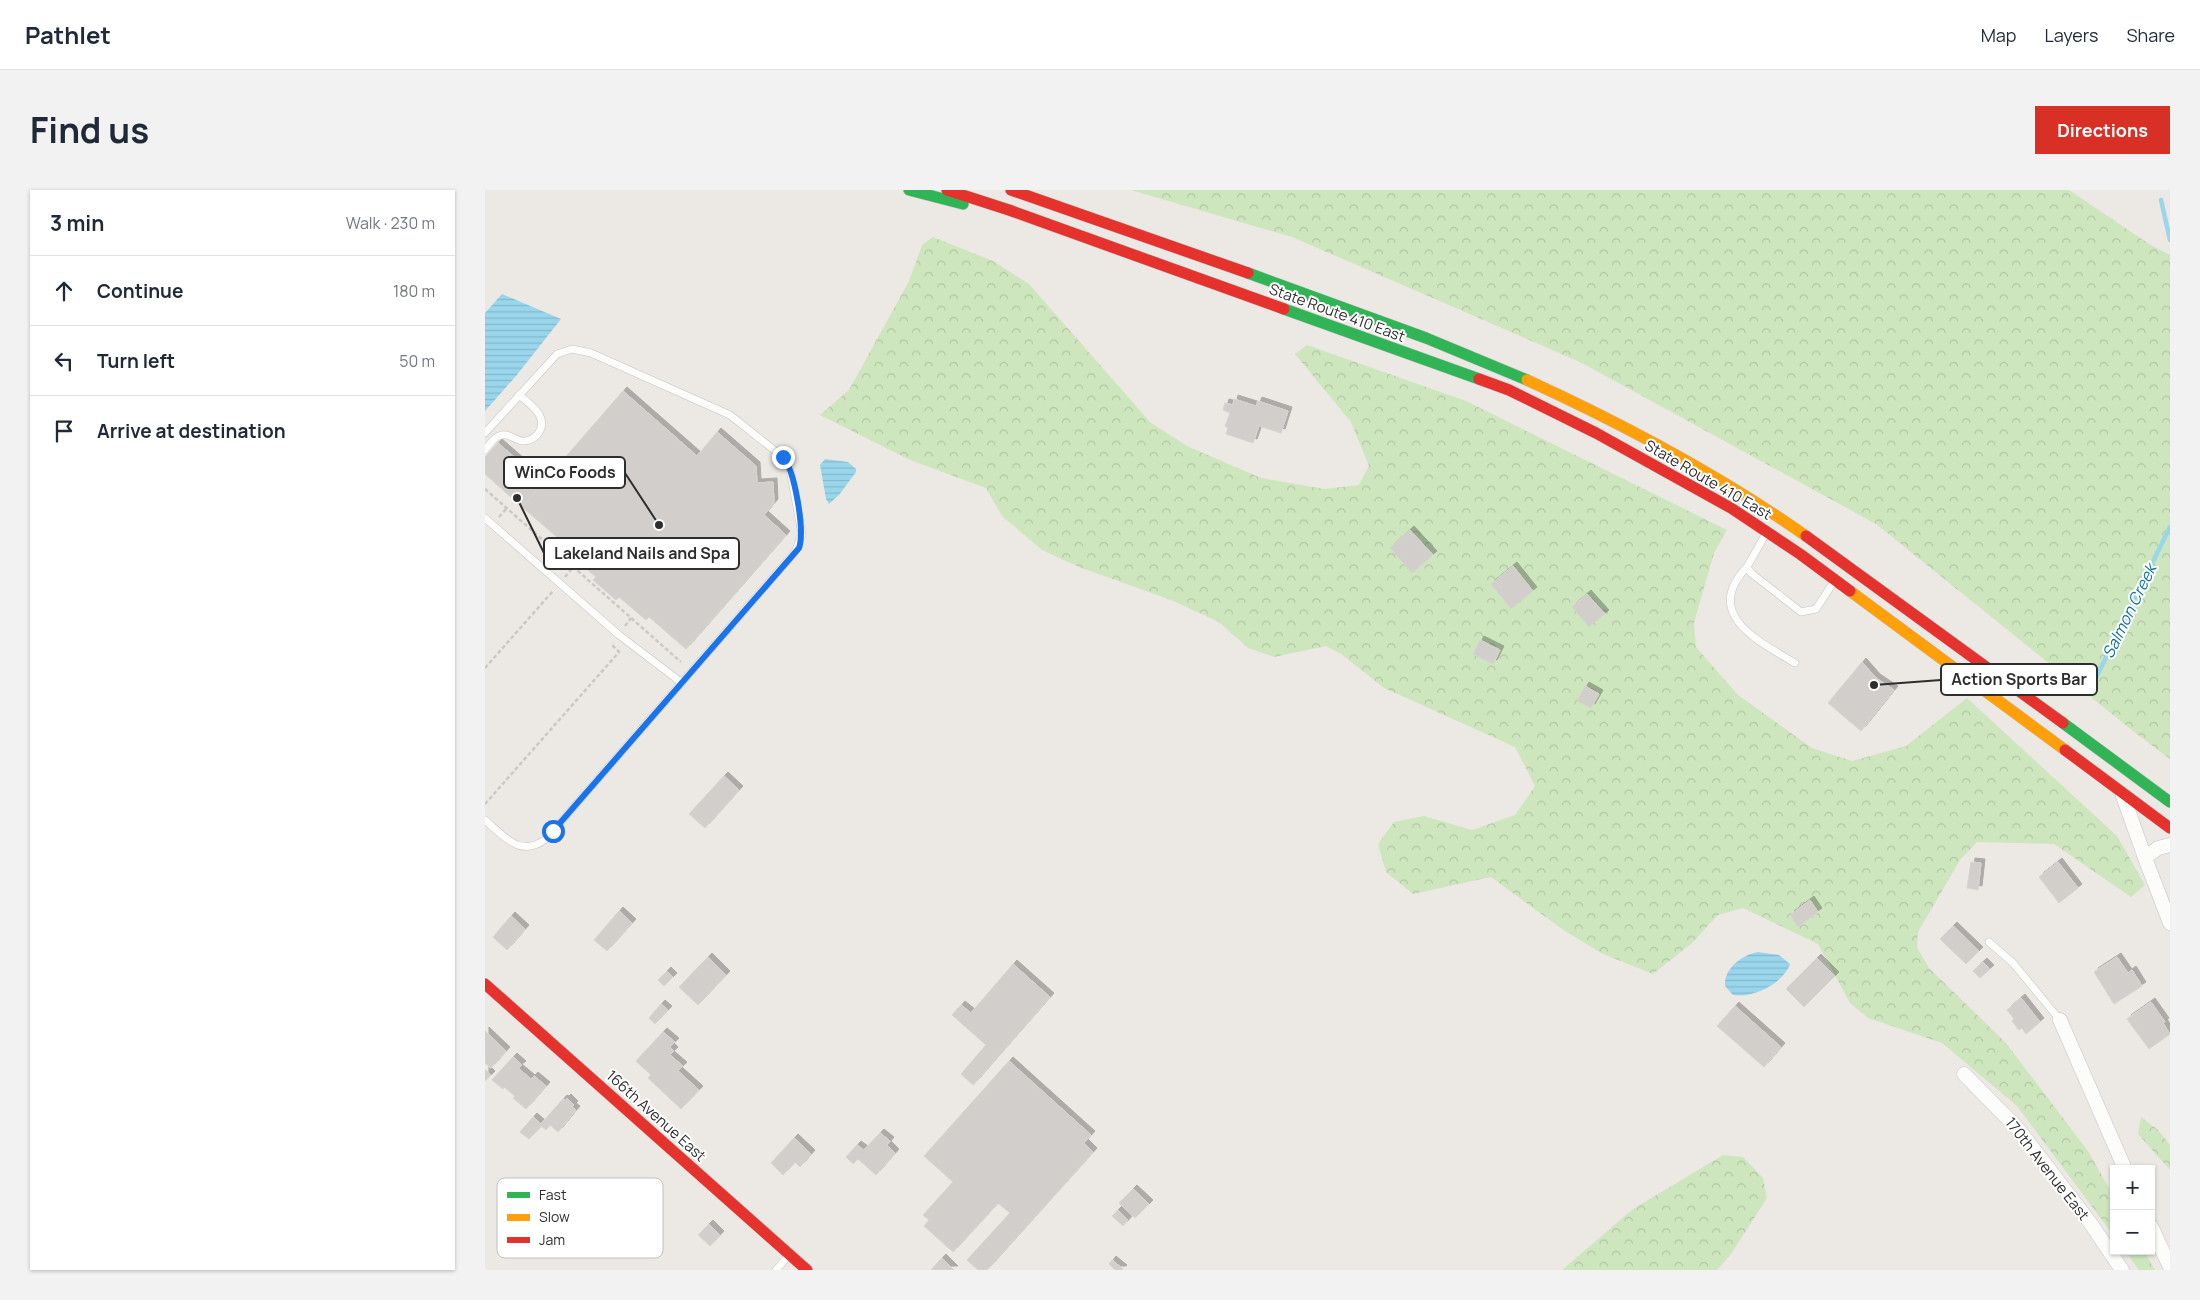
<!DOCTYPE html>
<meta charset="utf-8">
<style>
body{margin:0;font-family:Manrope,sans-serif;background:#f2f2f3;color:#1f2937}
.controls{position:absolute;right:15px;bottom:15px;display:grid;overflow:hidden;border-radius:0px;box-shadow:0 1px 4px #0004}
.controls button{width:45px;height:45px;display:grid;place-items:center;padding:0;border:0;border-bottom:1px solid #e0e1e3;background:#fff;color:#1f2937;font:25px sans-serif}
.stop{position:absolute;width:15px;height:15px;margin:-11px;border:4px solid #1a73e8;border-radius:50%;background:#fff}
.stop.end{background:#1a73e8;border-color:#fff;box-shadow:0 1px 5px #0008}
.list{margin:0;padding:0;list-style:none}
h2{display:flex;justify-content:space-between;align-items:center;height:65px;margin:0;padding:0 20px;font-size:21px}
h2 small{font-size:16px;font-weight:400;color:#747a83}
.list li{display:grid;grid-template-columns:32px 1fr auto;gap:15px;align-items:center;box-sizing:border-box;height:70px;padding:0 20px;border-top:1px solid #e0e1e3}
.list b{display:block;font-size:19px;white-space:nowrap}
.list em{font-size:16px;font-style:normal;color:#747a83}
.icon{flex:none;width:28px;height:28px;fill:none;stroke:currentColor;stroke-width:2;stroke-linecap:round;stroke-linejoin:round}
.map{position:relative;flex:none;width:1685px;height:1080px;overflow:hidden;border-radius:0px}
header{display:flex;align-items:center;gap:30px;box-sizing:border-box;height:70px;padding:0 25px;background:#fff;border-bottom:1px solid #e0e1e3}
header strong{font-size:24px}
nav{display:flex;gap:28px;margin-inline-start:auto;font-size:18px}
.intro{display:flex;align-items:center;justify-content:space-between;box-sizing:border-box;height:120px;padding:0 30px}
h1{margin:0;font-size:35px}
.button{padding:12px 22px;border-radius:0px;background:#d93025;color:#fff;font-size:18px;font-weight:700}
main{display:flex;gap:30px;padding:0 30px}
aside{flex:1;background:#fff;border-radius:0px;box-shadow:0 1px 4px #0004}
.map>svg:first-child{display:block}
.forest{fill:url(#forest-crowns)}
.water{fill:url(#water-rules)}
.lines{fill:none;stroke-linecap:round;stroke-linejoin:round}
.stream{stroke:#99d6ec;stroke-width:4.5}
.building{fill:#d1cecb;stroke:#d7d4d0;filter:url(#shadow)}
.lane-casing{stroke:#c5c4c5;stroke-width:8}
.street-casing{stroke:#c5c4c5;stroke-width:15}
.fast-casing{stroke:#c5c4c5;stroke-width:12}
.slow-casing{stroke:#c5c4c5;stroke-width:12}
.jam-casing{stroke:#c5c4c5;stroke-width:12}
.path{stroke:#c9c9c8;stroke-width:2.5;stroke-dasharray:4 2.5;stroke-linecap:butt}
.lane{stroke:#fcfcfb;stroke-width:7}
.street{stroke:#fcfcfb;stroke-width:14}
.fast{stroke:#30b455;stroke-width:11}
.slow{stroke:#ff9f0a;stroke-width:11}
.jam{stroke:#e5322d;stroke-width:11}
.route{stroke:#1a73e8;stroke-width:6}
.labels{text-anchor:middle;stroke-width:4;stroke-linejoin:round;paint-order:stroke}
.street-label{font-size:15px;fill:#2e2e2e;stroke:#fff}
.water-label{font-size:16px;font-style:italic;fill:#0d6fa3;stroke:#fff}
.key{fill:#fff;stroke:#c0c0c0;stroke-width:1}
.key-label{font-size:14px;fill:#2e2e2e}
.leader{fill:none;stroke:#2e2e2e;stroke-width:2}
.callout-dot{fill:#2e2e2e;stroke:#fff;stroke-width:2}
.callout{fill:#fff;stroke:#2e2e2e;stroke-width:2}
.callout-label{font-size:16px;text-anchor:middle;font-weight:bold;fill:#2e2e2e}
</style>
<header>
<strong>Pathlet</strong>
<nav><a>Map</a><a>Layers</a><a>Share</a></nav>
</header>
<div class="intro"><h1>Find us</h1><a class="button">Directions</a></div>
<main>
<aside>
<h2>3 min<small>Walk · 230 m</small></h2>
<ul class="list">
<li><svg class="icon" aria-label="ahead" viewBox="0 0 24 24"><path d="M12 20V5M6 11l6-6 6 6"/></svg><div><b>Continue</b></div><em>180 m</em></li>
<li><svg class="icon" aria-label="left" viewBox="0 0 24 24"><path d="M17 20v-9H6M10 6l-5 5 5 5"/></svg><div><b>Turn left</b></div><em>50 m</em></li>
<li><svg class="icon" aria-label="arrive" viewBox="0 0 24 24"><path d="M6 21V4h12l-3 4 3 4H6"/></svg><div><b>Arrive at destination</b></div></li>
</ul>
</aside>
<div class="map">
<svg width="1685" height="1080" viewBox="0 0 1685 1080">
<defs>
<pattern id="forest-crowns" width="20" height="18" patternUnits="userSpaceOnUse" patternTransform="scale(1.25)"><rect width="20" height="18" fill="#cee6be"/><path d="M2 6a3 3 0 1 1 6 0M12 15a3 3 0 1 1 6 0" fill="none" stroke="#b1c6a4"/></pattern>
<pattern id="water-rules" width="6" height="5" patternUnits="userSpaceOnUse" patternTransform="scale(1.25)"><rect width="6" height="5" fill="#99d6ec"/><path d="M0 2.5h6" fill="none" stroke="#84b8cb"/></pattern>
<filter id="shadow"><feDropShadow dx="4" dy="-4" stdDeviation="0" flood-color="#0004"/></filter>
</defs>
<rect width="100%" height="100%" fill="#ece8e4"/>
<path class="forest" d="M646,0H1584L1664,54L1685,65V569L1653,545L1391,334L1095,172L807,47Z
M448,47L508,71L544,94L665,232L702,256L776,288L839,299L874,295L884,276L866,232L810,164L822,155L981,211L1242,340L1229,363L1209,433L1211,457L1253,505L1327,558L1367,571L1421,556L1482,508L1632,646L1660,695L1646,707L1569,654L1492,652L1475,670L1433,742L1432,758L1444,778L1521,853L1603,961L1629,1007V1046L1532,916L1457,853L1383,828L1365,813L1333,754L1258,718L1233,725L1207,753L1168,784L1118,764L1077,739L1006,687L928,704L901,682L893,654L909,632L939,626L987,640L1030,625L1050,596L1030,557L899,498L856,464L841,456L789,467L763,458L734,432L686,410L594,377L557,360L517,326L501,298L425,270L335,225L364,200L424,91L437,55Z
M1656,927L1673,940L1685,955V980L1653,944Z
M1238,965L1258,967L1278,988L1282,1008L1246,1064L1232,1080H1077L1148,1019Z
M1640,1061H1659L1670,1080H1654Z"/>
<path class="water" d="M17,104L76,129L31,186L0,221V123Z
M340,269L363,272L371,279V282L354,305L344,314L341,309L335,275Z
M1273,762L1294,765L1305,774L1304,777C1294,795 1269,808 1248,805L1240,796C1239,778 1257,765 1273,762Z"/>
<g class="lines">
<path class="stream" d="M1676,10L1685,50
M1603,504L1685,337"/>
</g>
<path class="building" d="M138,201L212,266L232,242L271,276L272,293L288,292L289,313L279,325L301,345L201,459L164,427L161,430L134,407L131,410L108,390L111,387L83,363L86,359L37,317Z
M749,209L771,216L773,211L803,221L796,243L774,236L768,253L741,244L743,238L740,236L745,223L738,220L740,213L748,215Z
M13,253L59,293L37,317L0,284V267Z
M925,340L948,365L927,383L905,358Z
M1028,376L1048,401L1026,419L1006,394Z
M1102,404L1120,424L1104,437L1087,417Z
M995,450L1015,460L1008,474L988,464Z
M1377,472L1391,488L1409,500L1376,541L1343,513Z
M1100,496L1114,504L1106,518L1092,511Z
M239,586L254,600L220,638L204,624Z
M1486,672L1496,673L1493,700L1482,698Z
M1573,672L1593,698L1574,713L1554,687Z
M1325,710L1333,722L1313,737L1305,725Z
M134,721L147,733L122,761L109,750Z
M26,726L40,739L22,760L8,747Z
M1468,736L1494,761L1481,774L1455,749Z
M223,767L241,785L213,815L194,797Z
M1632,767L1643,783L1647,780L1657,796L1629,814L1609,782Z
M1332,768L1350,786L1319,817L1301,799Z
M1498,772L1505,779L1495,788L1488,781Z
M528,774L565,807L488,895L476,884L501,855L467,825L476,815L486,823Z
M182,781L188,787L179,796L173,790Z
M1536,808L1555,832L1541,844L1537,838L1534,840L1527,831L1529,829L1522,820Z
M1666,812L1680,832L1678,833L1685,844L1664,859L1642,829Z
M176,814L183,820L170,834L164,828Z
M1250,816L1296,857L1279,877L1232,836Z
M0,841L21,861L6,878L0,873Z
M178,842L190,852L185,857L189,861L185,865L198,876L193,881L214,900L196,919L163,888L166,885L151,871Z
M28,867L37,875L33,878L46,889L49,886L61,896L41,919L28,908L30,906L19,897L18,899L7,890Z
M524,871L606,945L599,953L608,962L502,1080H493L482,1070L525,1023L513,1013L468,1062L439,1036L444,1030L438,1025L468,992L439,966Z
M0,879L6,885L0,891Z
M82,908L89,915L87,917L91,920L73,942L65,935L61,940L56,936L44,949L35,942L48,927L56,934L78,909L80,910Z
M395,943L405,951L402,955L410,963L391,985L373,969L368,974L361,967L372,955L379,960Z
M309,948L326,964L315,977L310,972L298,985L286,973Z
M648,999L664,1014L650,1028L634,1013Z
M633,1020L643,1030L638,1036L627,1026Z
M224,1034L235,1045L225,1056L213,1045Z
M457,1068L469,1080H446Z
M627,1070L638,1079L637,1080H630L624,1074Z"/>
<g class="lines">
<g class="lane-casing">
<path id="lane" d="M0,243L72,164L87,159L106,163L245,225L298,267L305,279L317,345L310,362L61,649C35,668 20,647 0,630
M0,260C4,255 10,246 17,245C25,243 30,251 38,251C44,251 48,249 52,245C66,228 46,215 34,205
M0,328L134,445L197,493
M1279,347L1262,377L1266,383L1316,422L1331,419L1348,393
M1262,377C1217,424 1273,451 1310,473
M1504,752L1528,773L1575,830
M291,1080L304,1065"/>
</g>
<g class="street-casing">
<path id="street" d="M1638,606L1660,668L1673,658L1685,655
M1660,668L1685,733
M1575,830L1640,979
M1479,884L1534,940L1606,1034L1637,1080
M1666,1036L1685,1077"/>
</g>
<g class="fast-casing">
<path id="fast" d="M424,0L478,14
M763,83L941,148L1042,190
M799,119L994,189
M1578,533L1685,612"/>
</g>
<g class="slow-casing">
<path id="slow" d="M1042,190C1140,235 1233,284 1321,346
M1365,401L1580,560"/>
</g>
<g class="jam-casing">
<path id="jam" d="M462,0L524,20L799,119
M526,0L763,83
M994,189L1024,200L1111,243L1246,318L1315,364L1365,401
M1321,346L1578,533
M1580,560L1685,638
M0,794L322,1080"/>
</g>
<path class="path" d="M0,299L196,472
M14,327L22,318
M80,387L88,377
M140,436L146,428
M0,478L68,401
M0,614L134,462L127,455L128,453"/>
<use href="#lane" class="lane"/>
<use href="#street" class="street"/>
<use href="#fast" class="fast"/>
<use href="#slow" class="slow"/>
<use href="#jam" class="jam"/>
</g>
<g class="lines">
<path class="route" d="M68,641L314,358C320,341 310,281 298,267"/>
</g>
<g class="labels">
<g class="street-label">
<text transform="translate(852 123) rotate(20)" y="5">State Route 410 East</text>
<text transform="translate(1223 290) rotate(30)" y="5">State Route 410 East</text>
<text transform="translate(171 926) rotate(42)" y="5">166th Avenue East</text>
<text transform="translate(1562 979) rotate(52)" y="5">170th Avenue East</text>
</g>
<g class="water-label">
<text transform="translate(1644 421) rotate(-64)" y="6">Salmon Creek</text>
</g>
</g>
<rect x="12" y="988" width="166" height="80" rx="8" class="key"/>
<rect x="22" y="1002" width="23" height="6" fill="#30b455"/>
<rect x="22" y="1024" width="23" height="7" fill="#ff9f0a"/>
<rect x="22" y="1047" width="23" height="6" fill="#e5322d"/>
<g class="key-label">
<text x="54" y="1010">Fast</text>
<text x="54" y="1032">Slow</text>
<text x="54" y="1055">Jam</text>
</g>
<path class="leader" d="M174 335L140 283M32 308L59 363M1389 495L1456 490"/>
<g class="callout-dot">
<circle cx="174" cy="335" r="5"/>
<circle cx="32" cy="308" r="5"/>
<circle cx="1389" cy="495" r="5"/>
</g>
<g class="callout">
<rect x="19" y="267" width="121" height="31" rx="5"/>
<rect x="59" y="348" width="195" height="31" rx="5"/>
<rect x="1456" y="474" width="156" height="31" rx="5"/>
</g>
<g class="callout-label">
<text x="80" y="288">WinCo Foods</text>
<text x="157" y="369">Lakeland Nails and Spa</text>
<text x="1534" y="495">Action Sports Bar</text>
</g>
</svg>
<div class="controls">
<button>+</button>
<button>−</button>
</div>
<div class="stop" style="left:68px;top:641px"></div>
<div class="stop end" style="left:298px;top:267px"></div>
</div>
</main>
